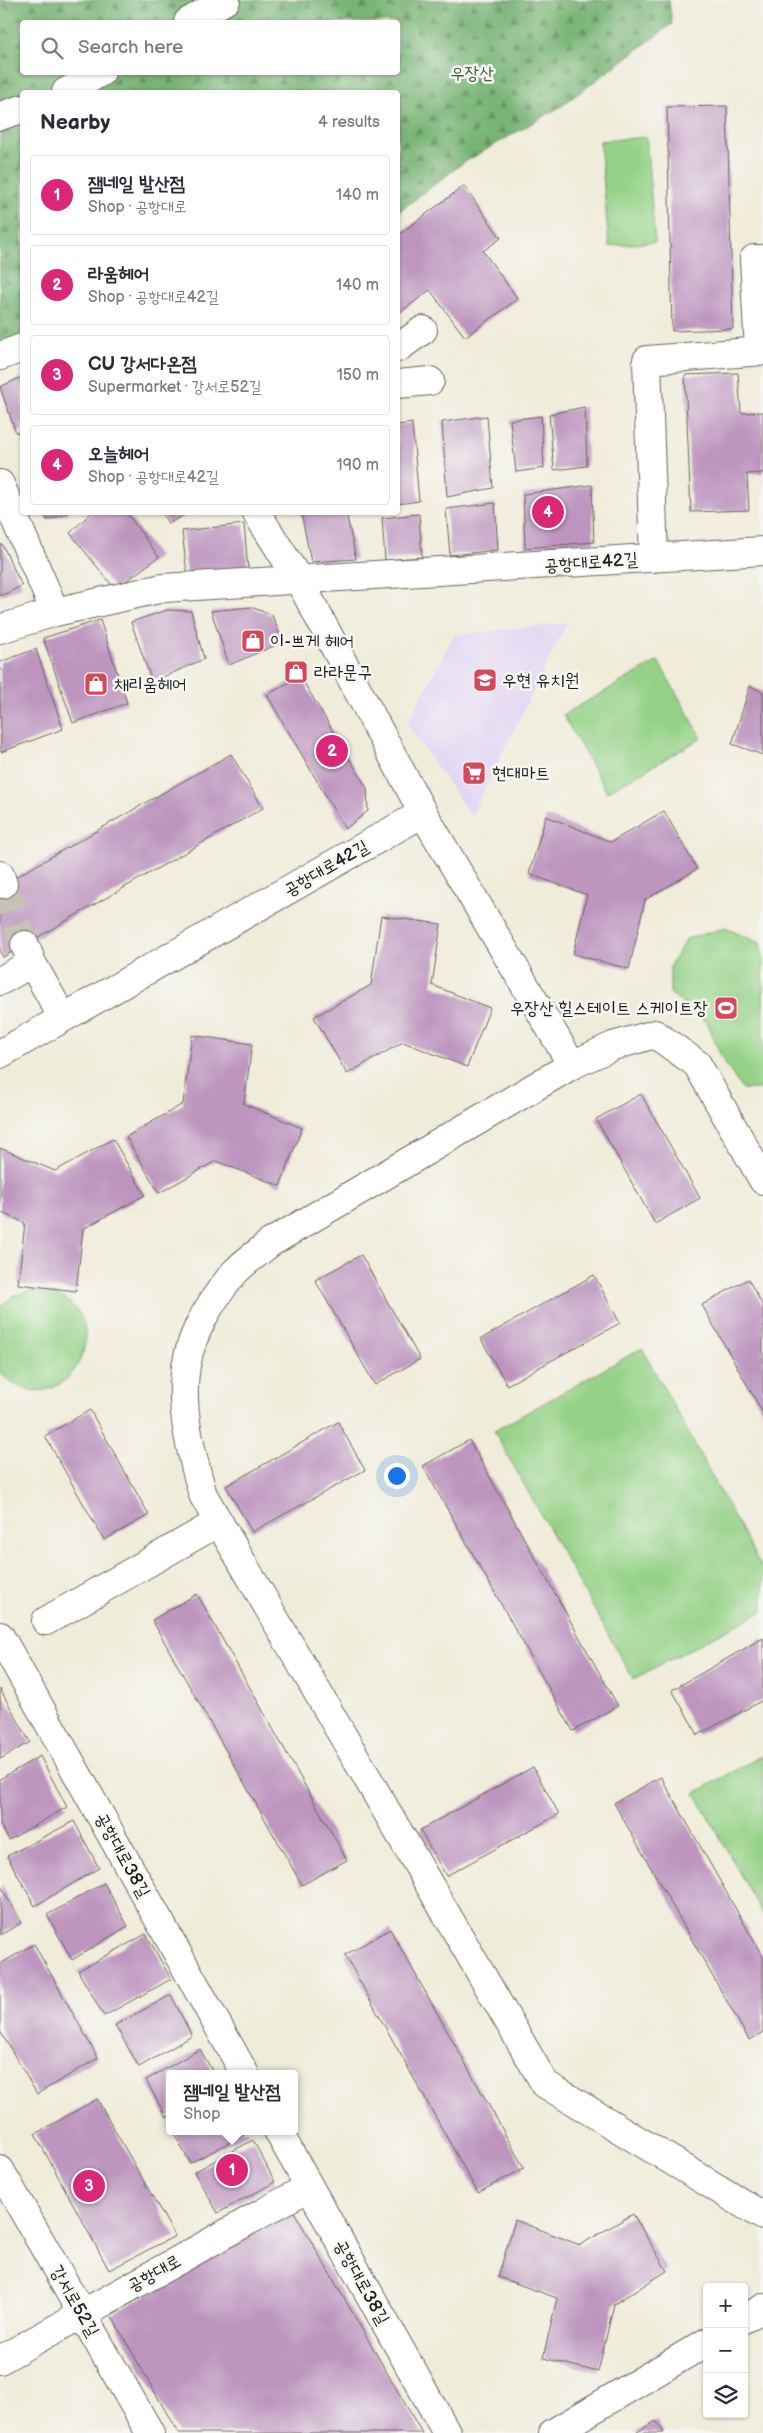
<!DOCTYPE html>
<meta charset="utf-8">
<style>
body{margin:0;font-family:"Balsamiq Sans","Poor Story",sans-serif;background:#f7f7f7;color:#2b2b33}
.controls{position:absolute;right:15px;bottom:15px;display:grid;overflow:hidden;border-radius:5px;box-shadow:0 1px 4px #0004}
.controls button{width:45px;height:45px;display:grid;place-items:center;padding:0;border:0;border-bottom:1px solid #e1e1e2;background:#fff;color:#2b2b33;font:25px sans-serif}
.you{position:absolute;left:396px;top:1475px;width:18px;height:18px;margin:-12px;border:4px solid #fff;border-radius:50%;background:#1a73e8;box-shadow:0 0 0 8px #1a73e833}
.badge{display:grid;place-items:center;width:32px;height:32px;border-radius:50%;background:#db2777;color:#fff;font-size:16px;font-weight:700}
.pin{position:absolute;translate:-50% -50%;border:2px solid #fff;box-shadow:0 1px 5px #0006}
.popup{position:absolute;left:166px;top:2070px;width:132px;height:65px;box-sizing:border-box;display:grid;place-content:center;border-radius:5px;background:#fff;filter:drop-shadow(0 1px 4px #0005);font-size:16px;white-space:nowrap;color:#7c7c81}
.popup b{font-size:19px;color:#2b2b33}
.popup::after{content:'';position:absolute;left:50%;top:100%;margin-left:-10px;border:10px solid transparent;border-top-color:#fff}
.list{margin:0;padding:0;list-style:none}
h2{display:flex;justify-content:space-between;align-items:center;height:65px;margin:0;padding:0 20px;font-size:21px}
h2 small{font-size:16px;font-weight:400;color:#7c7c81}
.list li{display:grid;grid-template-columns:32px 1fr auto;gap:15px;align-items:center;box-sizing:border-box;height:80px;margin:0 10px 10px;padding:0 10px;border:1px solid #e1e1e2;border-radius:5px}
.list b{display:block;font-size:19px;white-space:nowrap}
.list p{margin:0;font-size:16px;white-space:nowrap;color:#7c7c81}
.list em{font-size:16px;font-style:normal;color:#7c7c81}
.icon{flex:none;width:28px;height:28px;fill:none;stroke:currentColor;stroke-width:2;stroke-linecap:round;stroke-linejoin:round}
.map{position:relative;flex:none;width:763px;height:2433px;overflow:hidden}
.search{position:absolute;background:#fff;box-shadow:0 1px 4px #0004;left:20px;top:20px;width:380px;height:55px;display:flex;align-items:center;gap:12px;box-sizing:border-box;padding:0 18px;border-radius:5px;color:#7c7c81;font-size:19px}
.panel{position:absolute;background:#fff;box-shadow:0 1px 4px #0004;left:20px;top:90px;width:380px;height:425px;border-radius:5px}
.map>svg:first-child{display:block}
.built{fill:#e0d4f4}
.forest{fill:url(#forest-firs);stroke:#4a6848;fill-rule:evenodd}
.green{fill:#95d287;stroke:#587752}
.building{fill:#bd95bf}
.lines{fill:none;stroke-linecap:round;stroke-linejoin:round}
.minor-tunnel{stroke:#c6c2b4;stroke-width:28;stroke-dasharray:28 14;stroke-linecap:butt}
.minor-casing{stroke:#66655e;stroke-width:30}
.minor{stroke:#fff;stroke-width:28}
.labels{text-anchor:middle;stroke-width:5;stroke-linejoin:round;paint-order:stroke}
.park-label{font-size:18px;fill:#465c41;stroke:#f6f6f2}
.street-label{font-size:18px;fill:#1c1c1c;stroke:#f6f6f2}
.poi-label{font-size:18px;fill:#1c1c1c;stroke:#f6f6f2;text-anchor:start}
</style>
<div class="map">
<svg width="763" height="2433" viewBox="0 0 763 2433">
<defs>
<pattern id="forest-firs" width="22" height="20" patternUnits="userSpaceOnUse" patternTransform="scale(1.25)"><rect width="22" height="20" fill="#78b474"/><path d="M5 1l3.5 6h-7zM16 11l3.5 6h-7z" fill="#62925e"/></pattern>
</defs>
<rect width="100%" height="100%" fill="#f6f6f2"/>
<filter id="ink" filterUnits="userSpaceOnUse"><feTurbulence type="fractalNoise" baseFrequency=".02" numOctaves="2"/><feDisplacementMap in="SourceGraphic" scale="10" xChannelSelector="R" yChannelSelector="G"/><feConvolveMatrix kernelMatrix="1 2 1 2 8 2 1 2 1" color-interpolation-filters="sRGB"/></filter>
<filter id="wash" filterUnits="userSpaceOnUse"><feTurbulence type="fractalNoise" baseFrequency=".0096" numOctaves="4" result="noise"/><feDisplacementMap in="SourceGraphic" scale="20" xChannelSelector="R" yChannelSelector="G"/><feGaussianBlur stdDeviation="1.12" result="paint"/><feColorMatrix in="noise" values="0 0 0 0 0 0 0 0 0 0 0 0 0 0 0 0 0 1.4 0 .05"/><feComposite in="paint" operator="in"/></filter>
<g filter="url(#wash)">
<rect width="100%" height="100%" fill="#f0ecda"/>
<path class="built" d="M567,623L471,816L407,724L454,635Z"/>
<path class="forest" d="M0,0H669L672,24L560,107L463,163L398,212V92H22V338L0,347ZM22,22H398V72H22Z"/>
<path class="green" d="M646,137L655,242L609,246L600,141Z
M658,661L702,738L607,792L563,715Z
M725,928L760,943L763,956V1089H742L722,1059L707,1022L670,993V966L686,939Z
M29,1291C136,1292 70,1441 0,1373V1307L13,1296Z
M642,1348L763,1570V1611L633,1679L494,1431Z
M763,1755V1915L695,1793Z"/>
<g id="blocks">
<path class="building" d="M727,106L733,329L672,331L667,107Z
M464,186L501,238L483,251L518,299L465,337L430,290L398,314V235Z
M738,373L741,413L763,412V473L747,474L749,510L691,512L685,375Z
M22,377V430L16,433L0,387Z
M585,407L587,466L554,470L549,414Z
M487,416L493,488L447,497L442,422Z
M541,416L544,468L516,472L510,420Z
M412,423L419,501L398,504V425Z
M592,485L594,542L525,548L523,494Z
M495,503L498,550L450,555L446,509Z
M44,512H69V513L47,520Z
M92,512H126L159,557L115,589L70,533Z
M162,512H190L168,524Z
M301,512H346L356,559L311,562Z
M419,514L422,557L385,560L382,518Z
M244,524L248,569L187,574L182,531Z
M2,544L22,586L0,596V545Z
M251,607L272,615L283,642L229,665L211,611Z
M167,610L191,611L204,659L152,682L131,622Z
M100,620L127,703L73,723L43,638Z
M36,649L63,729L1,752L0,662Z
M300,676L367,788L368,811L345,829L267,695Z
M750,686L763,692V755L732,744Z
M231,754L263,808L3,957L0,952V886Z
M664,811L697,869L645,900L629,969L573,954L587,895L529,874L546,816L611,842Z
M381,916L441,924L432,985L490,1008L467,1067L403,1042L347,1074L314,1017L371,985Z
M192,1035L252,1044L244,1104L302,1128L280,1186L216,1161L159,1193L126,1137L183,1104Z
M641,1094L700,1198L655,1224L596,1119Z
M113,1139L145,1195L83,1229L76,1291L18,1284L25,1223L0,1212V1148L55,1171Z
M361,1255L420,1359L375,1385L315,1280Z
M594,1275L620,1323L507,1385L481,1339Z
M748,1279L763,1306V1413L702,1305Z
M90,1410L149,1515L104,1540L45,1436Z
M338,1422L365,1470L252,1532L226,1486Z
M469,1440L618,1706L573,1731L423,1466Z
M197,1594L347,1860L302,1885L152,1620Z
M763,1638V1700L698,1735L672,1690Z
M0,1689L30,1742L0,1759Z
M40,1756L67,1807L9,1840L0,1825V1779Z
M533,1767L559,1814L446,1876L420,1830Z
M661,1777L763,1957V2032L749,2040L614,1803Z
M74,1821L99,1868L35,1906L7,1856Z
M104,1883L128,1926L72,1960L47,1915Z
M0,1884L21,1923L0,1935Z
M390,1929L524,2168L478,2193L345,1955Z
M146,1934L171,1979L104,2016L78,1971Z
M34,1944L98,2058L37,2094L0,2031V1964Z
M171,1995L192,2036L139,2067L115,2025Z
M200,2049L214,2074H170V2116L166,2117L146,2080Z
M97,2099L175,2236L109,2270L35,2134Z
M173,2131H248V2133L190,2163Z
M253,2140L275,2182L218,2213L194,2172Z
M293,2210L422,2433H178L111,2315Z
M633,2214L667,2271L614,2304L598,2372L543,2358L557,2298L498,2277L515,2220L580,2245Z
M656,2421L664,2433H635Z"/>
</g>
</g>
<g filter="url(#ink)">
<use href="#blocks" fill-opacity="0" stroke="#66655e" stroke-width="1"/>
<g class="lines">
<path class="minor-tunnel" d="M3,884L25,945"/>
<g class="minor-casing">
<path id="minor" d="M188,22L226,0
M66,92L101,72
M0,116L22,109
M398,348L423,330
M759,351L754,259H763
M0,356L22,348
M398,384L430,381
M0,484L55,612
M654,558L647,360L763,351
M0,629L55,612L163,588L763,551
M423,813L572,1065
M0,875L3,884
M25,945L32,963L63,1018
M0,981L32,963
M0,1054L423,813L299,580L256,512
M763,1180L697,1064L655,1034L613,1046L572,1065L270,1243C258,1253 244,1262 234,1273C169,1351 177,1403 203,1495L545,2084L763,2216
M46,1621L219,1522
M0,1636L245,2074
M278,2131L447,2433
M0,2170L150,2433
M744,2319L763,2308
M0,2360L309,2187
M553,2433L707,2342"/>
</g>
<use href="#minor" class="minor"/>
</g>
</g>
<defs>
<g id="shop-square" transform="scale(1.25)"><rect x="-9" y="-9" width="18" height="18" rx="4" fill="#d1495b" stroke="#f6f6f2"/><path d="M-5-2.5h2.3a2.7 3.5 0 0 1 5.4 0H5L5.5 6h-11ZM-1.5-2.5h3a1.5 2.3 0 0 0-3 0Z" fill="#fff"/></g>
<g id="school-square" transform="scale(1.25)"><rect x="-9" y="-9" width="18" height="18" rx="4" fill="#d1495b" stroke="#f6f6f2"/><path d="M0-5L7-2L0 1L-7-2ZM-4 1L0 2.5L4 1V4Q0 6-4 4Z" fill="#fff"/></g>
<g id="supermarket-square" transform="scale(1.25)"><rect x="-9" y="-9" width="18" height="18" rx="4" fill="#d1495b" stroke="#f6f6f2"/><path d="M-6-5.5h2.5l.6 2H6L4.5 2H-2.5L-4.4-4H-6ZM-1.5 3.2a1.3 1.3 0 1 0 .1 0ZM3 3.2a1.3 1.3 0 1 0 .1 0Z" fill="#fff"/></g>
<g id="stadium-square" transform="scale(1.25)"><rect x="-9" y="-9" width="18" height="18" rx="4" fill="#d1495b" stroke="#f6f6f2"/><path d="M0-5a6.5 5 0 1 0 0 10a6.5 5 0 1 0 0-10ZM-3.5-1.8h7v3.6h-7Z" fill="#fff"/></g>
</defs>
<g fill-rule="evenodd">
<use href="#shop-square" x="253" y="641"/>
<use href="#shop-square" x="296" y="672"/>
<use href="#school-square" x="485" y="680"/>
<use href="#shop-square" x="96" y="684"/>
<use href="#supermarket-square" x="474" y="773"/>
<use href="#stadium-square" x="726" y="1008"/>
</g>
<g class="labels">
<g class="park-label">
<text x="472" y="79">우장산</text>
</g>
<g class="street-label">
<text transform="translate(591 562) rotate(-4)" y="6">공항대로42길</text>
<text transform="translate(326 868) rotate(-30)" y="6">공항대로42길</text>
<text transform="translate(123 1855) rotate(61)" y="6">공항대로38길</text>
<text transform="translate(154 2273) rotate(-29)" y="6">공항대로</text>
<text transform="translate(362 2282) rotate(61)" y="6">공항대로38길</text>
<text transform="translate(75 2301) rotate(60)" y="6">강서로52길</text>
</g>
<g class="poi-label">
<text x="270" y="647">이-쁘게 헤어</text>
<text x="314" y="678">라라문구</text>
<text x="502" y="686">우현 유치원</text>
<text x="114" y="690">채리움헤어</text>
<text x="492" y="779">현대마트</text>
<text x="708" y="1014" text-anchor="end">우장산 힐스테이트 스케이트장</text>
</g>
</g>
</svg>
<div class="controls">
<button>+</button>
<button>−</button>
<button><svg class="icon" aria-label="layers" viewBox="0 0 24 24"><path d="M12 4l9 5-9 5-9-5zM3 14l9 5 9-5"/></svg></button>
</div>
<div class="you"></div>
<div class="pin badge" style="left:232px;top:2170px">1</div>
<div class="popup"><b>잼네일 발산점</b>Shop</div>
<div class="pin badge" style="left:332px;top:751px">2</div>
<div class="pin badge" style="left:89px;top:2186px">3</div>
<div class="pin badge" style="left:548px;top:512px">4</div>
<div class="search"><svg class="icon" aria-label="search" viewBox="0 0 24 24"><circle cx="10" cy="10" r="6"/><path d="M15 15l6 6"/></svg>Search here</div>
<section class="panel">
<h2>Nearby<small>4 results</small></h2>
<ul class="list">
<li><span class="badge">1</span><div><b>잼네일 발산점</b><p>Shop · 공항대로</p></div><em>140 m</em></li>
<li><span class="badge">2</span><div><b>라움헤어</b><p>Shop · 공항대로42길</p></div><em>140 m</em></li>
<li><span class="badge">3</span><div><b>CU 강서다온점</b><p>Supermarket · 강서로52길</p></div><em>150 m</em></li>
<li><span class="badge">4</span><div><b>오늘헤어</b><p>Shop · 공항대로42길</p></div><em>190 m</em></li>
</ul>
</section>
</div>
